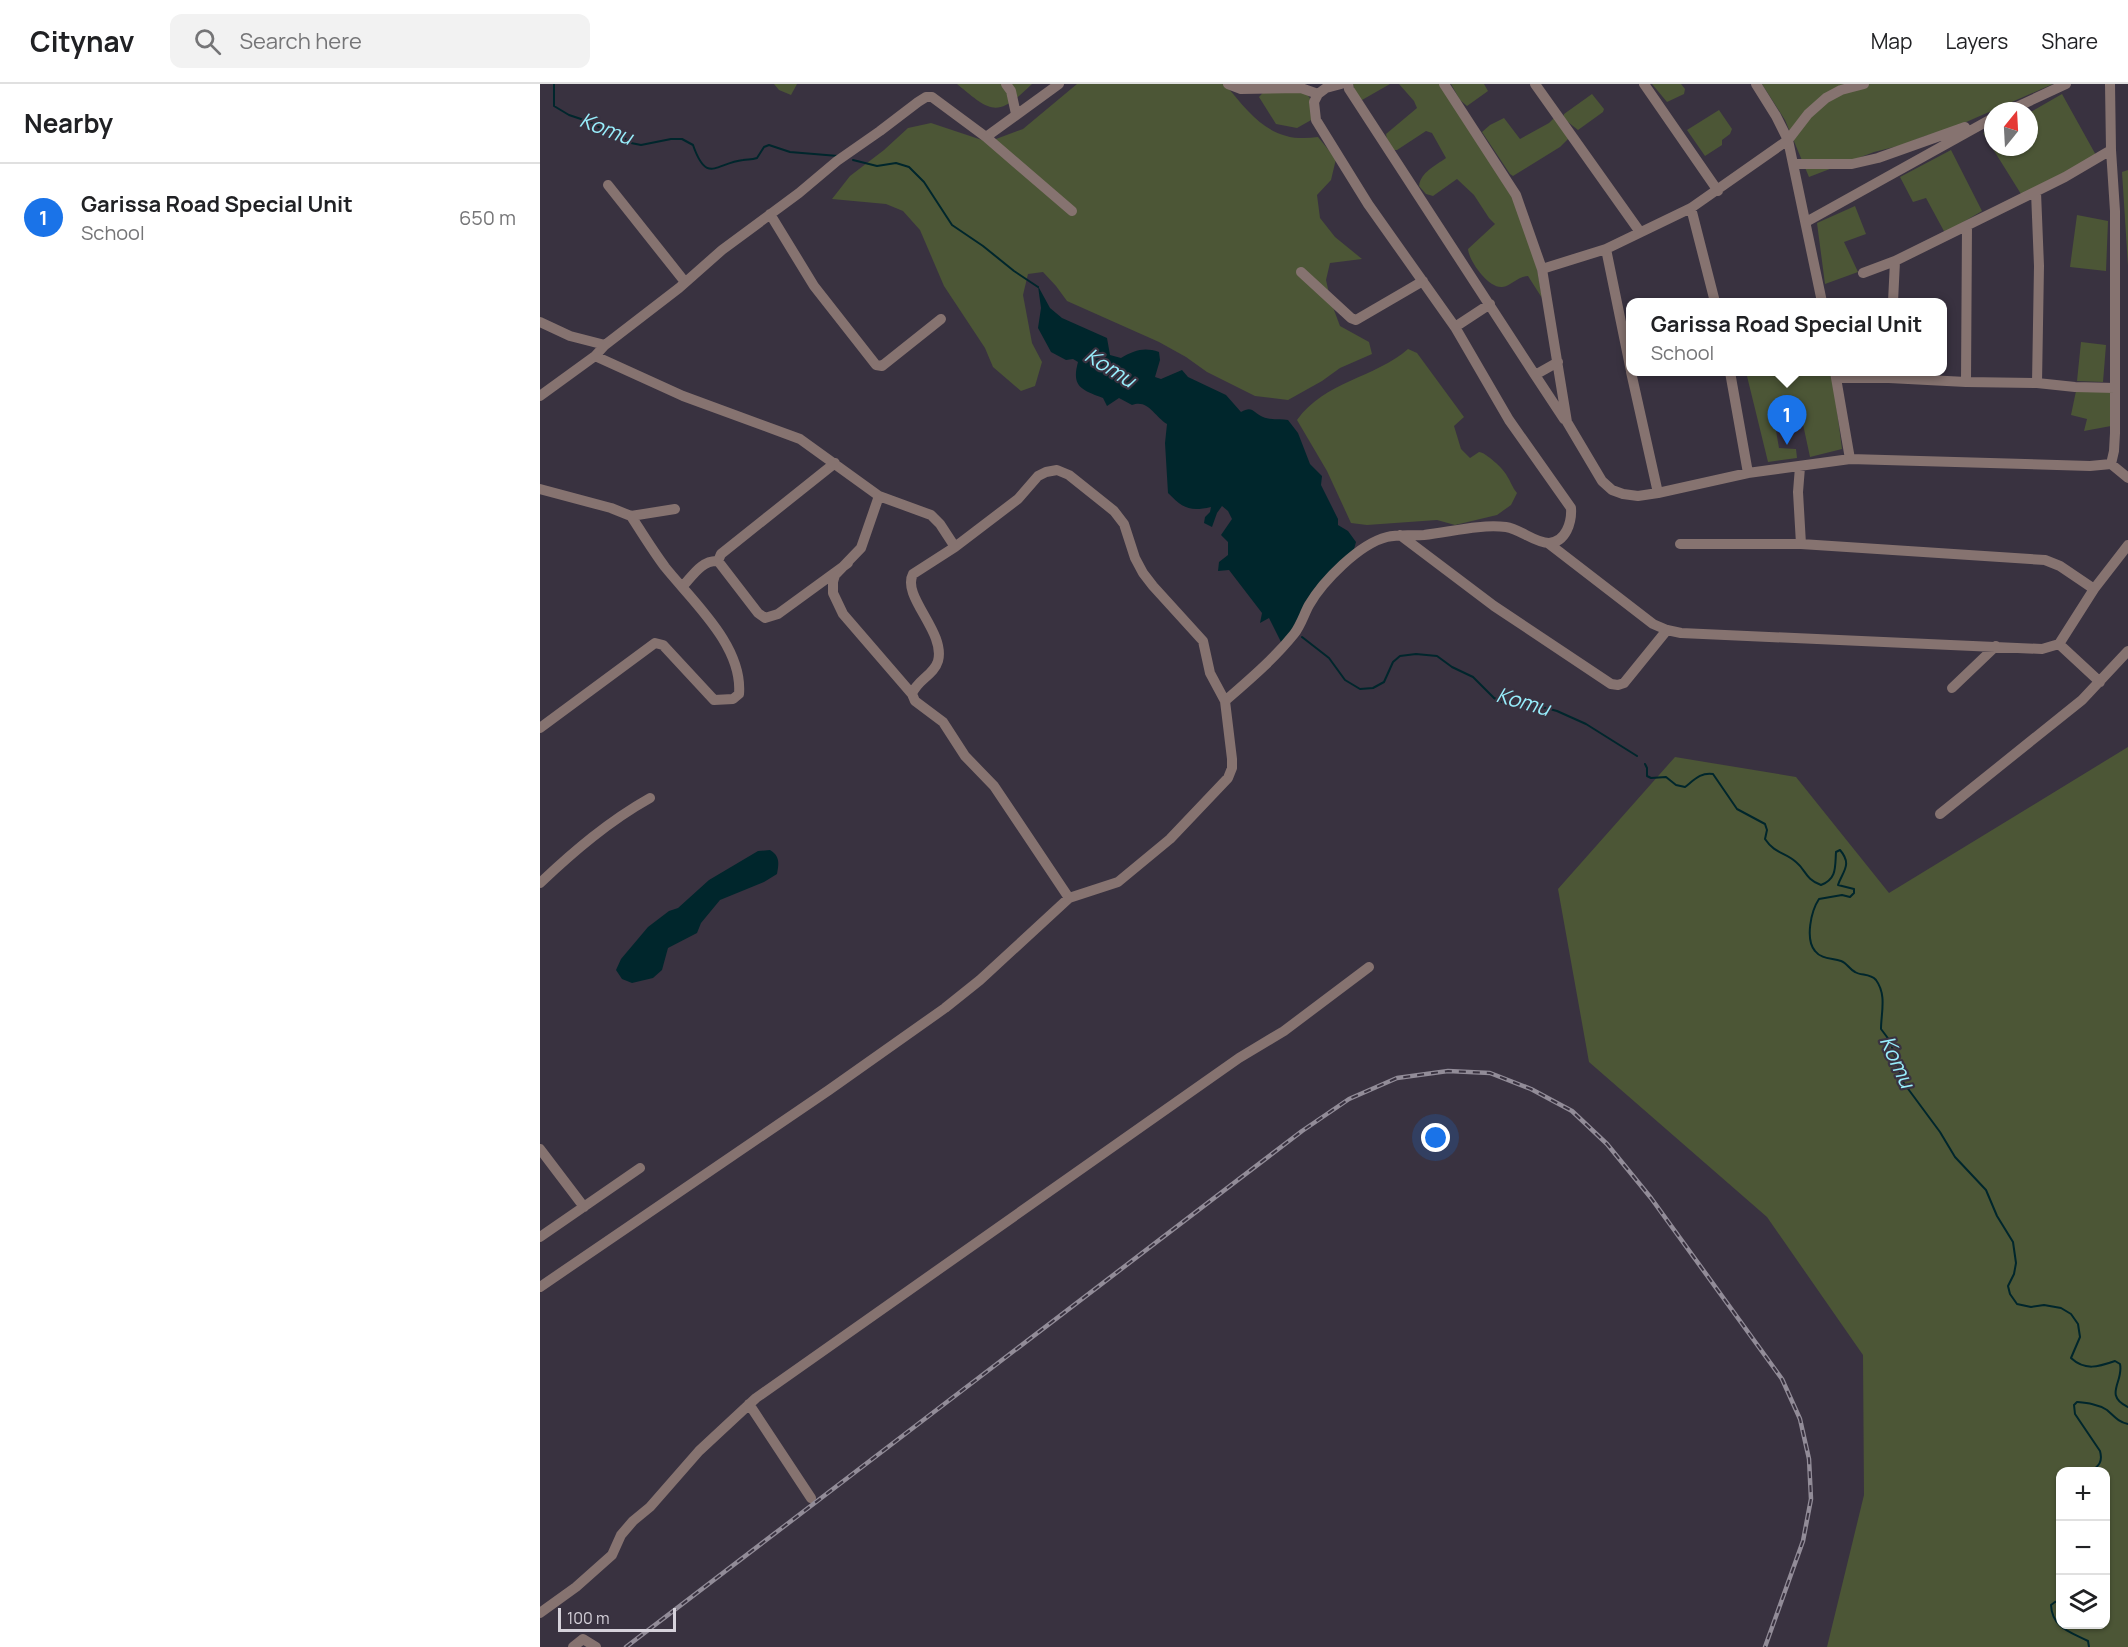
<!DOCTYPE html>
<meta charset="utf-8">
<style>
body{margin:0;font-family:Manrope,sans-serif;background:#f2f2f2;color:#202124}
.controls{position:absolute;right:18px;bottom:18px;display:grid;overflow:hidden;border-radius:12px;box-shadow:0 2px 4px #0004}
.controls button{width:54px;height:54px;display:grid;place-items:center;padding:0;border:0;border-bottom:2px solid #e0e0e0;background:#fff;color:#202124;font:30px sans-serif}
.compass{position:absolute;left:1444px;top:18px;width:54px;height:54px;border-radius:50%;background:#fff;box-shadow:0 2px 4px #0004;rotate:18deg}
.scale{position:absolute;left:18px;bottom:15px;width:118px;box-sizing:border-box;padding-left:6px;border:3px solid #d6d2db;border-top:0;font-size:16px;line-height:21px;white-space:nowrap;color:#d6d2db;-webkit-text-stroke:4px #393240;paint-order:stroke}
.you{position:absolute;left:896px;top:1054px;width:21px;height:21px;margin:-15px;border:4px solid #fff;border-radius:50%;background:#1a73e8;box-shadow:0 0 0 9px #1a73e833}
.badge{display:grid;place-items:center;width:39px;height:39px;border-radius:50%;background:#1a73e8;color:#fff;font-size:20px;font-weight:700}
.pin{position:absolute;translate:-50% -50px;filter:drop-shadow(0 2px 3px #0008)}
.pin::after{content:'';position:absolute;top:32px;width:21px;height:18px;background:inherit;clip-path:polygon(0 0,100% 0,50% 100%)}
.popup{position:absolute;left:1086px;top:214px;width:321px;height:78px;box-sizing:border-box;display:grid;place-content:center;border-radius:12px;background:#fff;filter:drop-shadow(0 2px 4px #0005);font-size:20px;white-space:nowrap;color:#757577}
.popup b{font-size:22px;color:#202124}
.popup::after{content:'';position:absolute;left:50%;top:100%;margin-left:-12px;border:12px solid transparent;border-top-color:#fff}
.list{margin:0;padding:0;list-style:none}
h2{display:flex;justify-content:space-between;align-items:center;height:78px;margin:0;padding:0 24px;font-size:26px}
h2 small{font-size:20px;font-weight:400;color:#757577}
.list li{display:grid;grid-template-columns:39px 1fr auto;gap:18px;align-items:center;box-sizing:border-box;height:108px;padding:0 24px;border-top:2px solid #e0e0e0}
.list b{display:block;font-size:22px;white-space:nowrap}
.list p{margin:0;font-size:20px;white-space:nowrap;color:#757577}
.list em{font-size:20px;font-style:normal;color:#757577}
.icon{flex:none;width:33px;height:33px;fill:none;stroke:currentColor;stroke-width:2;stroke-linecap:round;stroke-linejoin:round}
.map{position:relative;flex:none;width:1588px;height:1563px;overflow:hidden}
header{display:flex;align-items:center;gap:36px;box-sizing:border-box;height:84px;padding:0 30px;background:#fff;border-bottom:2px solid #e0e0e0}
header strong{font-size:28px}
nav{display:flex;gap:33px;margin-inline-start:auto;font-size:21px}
.search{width:420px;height:54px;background:#f2f2f2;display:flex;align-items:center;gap:15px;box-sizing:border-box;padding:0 21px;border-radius:12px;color:#757577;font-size:22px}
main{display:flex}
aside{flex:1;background:#fff}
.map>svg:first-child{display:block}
.green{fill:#4c5636;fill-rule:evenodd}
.water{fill:#00262c}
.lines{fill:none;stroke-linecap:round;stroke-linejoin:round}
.stream{stroke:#00262c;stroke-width:2}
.minor{stroke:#867370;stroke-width:10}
.rail-casing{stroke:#928c98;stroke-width:4.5}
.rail{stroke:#393240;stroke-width:2;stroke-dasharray:7;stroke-linecap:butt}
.labels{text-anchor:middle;stroke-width:4.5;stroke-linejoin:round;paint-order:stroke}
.water-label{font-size:21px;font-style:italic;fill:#98eefc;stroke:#393240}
</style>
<header>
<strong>Citynav</strong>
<div class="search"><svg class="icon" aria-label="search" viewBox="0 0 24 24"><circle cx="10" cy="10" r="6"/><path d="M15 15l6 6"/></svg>Search here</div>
<nav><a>Map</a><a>Layers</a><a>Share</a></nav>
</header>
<main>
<aside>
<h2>Nearby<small></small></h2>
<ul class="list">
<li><span class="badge">1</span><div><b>Garissa Road Special Unit</b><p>School</p></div><em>650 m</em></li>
</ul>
</aside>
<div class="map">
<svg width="1588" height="1563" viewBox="0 0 1588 1563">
<rect width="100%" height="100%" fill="#393240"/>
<path class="green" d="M234,0H257L251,11L239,6Z
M417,0H492C457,34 452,29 417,0Z
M537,0H685C712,33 732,60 778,53L796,75L791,96L777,111L780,134L795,153L822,175L790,179L786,196L791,218L800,242L829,258L832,270L800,284L782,297L748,316L715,312L667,288L646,273L619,258L527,217L516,202L503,188L488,190L483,211L492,259L502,278L495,302L481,307L453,283L445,264L404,202L380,146L363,127L346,120L292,115L310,92L344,66L368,44L391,39L448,58L483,45Z
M813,0H850L822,16L816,13Z
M859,0H906L971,100L992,155L1002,214L988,192C978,192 971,202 962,203C948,204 929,177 928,165L955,140L949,134L934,111L917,95L893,112L886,110L879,102C881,88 895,82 906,74L892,49L886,47L857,66H853L847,56L846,50L877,24L874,17Z
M911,0H944L948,7L927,22L920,16Z
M1112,0H1141L1145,5L1144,10L1127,18Z
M1222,0H1513L1408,46L1385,52L1362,61L1334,68L1269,93L1245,36Z
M728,3L766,9L779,26L773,35L757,44L736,40L719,13Z
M1052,10L1064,25L1063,28L1038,46L1023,34L1024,30Z
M1522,10L1557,73L1481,110L1443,49L1453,45V63H1489V29Z
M1179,26L1192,45L1190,50L1182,56V61L1165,72L1147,46Z
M964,34L980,55L1009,39L1014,34L1031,52L1020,63L973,92L970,90L942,48L950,41Z
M1411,66L1442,127L1405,149L1386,114L1373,118L1360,93Z
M1588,86V182L1582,88Z
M1315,122L1326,150L1304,158L1318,188L1285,200L1277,139Z
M1537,131L1568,137L1566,187L1530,183Z
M1541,258L1566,261L1563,298L1537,297Z
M868,265L877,269L924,333L914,342L921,365L930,374L939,368C945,368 964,385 967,392C971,398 972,403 977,409L971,421L957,431L915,441L897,436L827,441L811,439L787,387L757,336C785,297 835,294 868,265Z
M1206,288H1292L1302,365L1270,373L1261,331L1234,335L1239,364L1256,365L1257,374L1228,378Z
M1576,306L1571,342L1544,347L1547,335L1531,331L1536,307Z
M1588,663V1563H1287L1324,1411L1323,1271L1227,1133L1049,978L1018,805L1135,673L1256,693L1349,809ZM1520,1388H1566V1540H1520Z"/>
<path class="water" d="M498,202L510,224L522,234L567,254L570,271L581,274C595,266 604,263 619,268L620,276L615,293L621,295L642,286L648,293L686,311L701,328C713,321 713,329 723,333C729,336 741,335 748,336L758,349L770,380L782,392L781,401L798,435V441L808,447L816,458L813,469L743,562L729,534L720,539L722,529L689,486L678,487L679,478L688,471V458L681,451L692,435L688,427L682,422L677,429L672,443L664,439L665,433L670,428L671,423C649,428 643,424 628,409L625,359L627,340C614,332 608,315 592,321L579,314L567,322L563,314C542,306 531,303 538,278L533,275L526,276L511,268L498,244L501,224Z
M230,766C240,772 239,779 237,790L224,798L180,816L161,839L157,849L128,864L122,886L113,894L92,899L82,895L76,886L81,875L108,843L129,827L138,824L169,796L218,767Z"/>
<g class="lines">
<path class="stream" d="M14,0V22L29,31L53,39L66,48L79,50L91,59L101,61L131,55H142L153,61C167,101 176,79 203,76C208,75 211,76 217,74L224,63L229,61L250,68L298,72
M313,76L337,82L356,79L369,83L384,98L412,141L443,162L474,187L498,203
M762,553L789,574L805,596L820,605L833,604L844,598L853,578L860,572L876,570L897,572L912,583L933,593L954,614L962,618L1006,624L1017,627L1046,640L1097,672
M1105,680L1107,684V692L1111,694L1126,693L1136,701L1145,703C1154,696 1161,688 1173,690L1197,725L1225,740L1227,746L1225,755C1235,770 1245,768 1256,778C1266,786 1265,795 1281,801C1297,795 1295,783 1296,768L1300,766C1313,781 1302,788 1298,801L1314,805V809L1310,813L1302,811L1279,815C1271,827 1265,855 1275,867C1281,875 1292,874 1301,877C1307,879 1309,885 1315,888C1321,892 1330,889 1336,896C1347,911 1341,929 1341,945L1350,957L1363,998L1400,1048L1415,1073L1446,1106L1457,1132L1473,1158L1476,1179L1474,1190L1468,1202L1470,1210L1477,1220L1491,1223L1504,1221L1521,1224L1531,1230L1538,1240L1540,1253L1531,1274C1545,1287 1558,1283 1575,1277L1580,1280C1584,1298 1563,1311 1588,1323
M1550,1388C1559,1382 1563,1378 1560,1367L1535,1330L1534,1321L1537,1318C1547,1319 1558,1320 1567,1326C1574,1332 1578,1338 1588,1340
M1520,1517L1515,1518L1511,1521C1512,1544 1531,1548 1548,1557L1549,1563"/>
<path class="minor" d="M466,0L471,7L476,30
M688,0L701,5L761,4L778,10
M801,0L786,4L778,10L774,18L776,36L828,120L915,243
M808,0L809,5L995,291L1018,278
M904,0L976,111L1002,185L1027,338L1062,397L1072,406L1083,410L1098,412L1118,409L1208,389L1310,375L1550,382L1571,380L1588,394
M995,0L1100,148
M1104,0L1178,107
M1216,0L1236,32L1248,56L1282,218
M1570,0L1571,66L1575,127V349L1574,367L1571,380
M1468,27L1526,0
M446,53L532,127
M1254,80H1312L1338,74L1425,43
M68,101L145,198
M1496,108L1499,182L1497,299L1535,303L1575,304
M1151,124L1175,218
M230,130L274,202L336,281L342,282L401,235
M1266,138L1453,34
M1066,165L1091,287
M1002,185L1066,165L1151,124L1248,56L1268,30L1286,14L1301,6L1324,0
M761,188L811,234L816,236L883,197
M1323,189L1355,177
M1353,218L1355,177L1525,93L1571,66
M0,238L30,252L65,261
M55,272L143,312L260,355L339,412L391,431L400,440L415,463
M1091,288L1118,409
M1190,288L1208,389
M1295,288L1310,375
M995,291L1024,335
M1296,294H1349L1426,298L1427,142
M1426,298L1497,299
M0,312L55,272L65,261L139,204L182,166L259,109L297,77L340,47L378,18L386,13H392L446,53L519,0
M295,379L181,470L178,477L218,529L225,534L238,530L308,479
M1260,383L1258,408L1261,460L1505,476L1520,482L1554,505
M0,405L71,424L91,432L135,425
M339,412L321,464L295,491L293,498V509L303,530L372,610
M860,451L954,522L1071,600L1078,601L1084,599L1127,546
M1008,459L1113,540L1127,546L1141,549L1502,565L1519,560L1554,505L1588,461
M1140,460H1261
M142,503C152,493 161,476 178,477
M1519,560L1560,598
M1412,604L1456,562
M685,617C709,596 734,575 754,550C761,541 764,530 769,521C783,497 819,460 847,453C859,450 872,452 884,451C911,448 939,440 966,443C980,445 995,459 1009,459C1026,458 1032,438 1031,424L969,336L915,243L950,220
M0,644L115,559L123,561L174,616L193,615L199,610C203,562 153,518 125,483C113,467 102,449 91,432
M1400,730L1542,616L1588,567
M0,799C34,767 69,737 110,714
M0,1065L44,1123
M0,1153L100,1084
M0,1203L289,1006L405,924L440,896L529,814L578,798L630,755L688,694L692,684V675L685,617L670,589L663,557L613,502L603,489L595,474L584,440L574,427L529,391L517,386L506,388L498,392L478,415L415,463L373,490C361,512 406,548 398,577C394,591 377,596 372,610L375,617L403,638L425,672L454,702L529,814
M209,1320L271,1414
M0,1529L36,1503L72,1471L81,1451L93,1437L110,1423L159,1367L216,1314L699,974L744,947L829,883
M33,1563L43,1555L56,1563"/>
<g class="rail-casing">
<path id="rail" d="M86,1563L762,1047L809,1015L857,994L908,987L950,989L991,1005L1032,1027L1067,1060L1111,1114L1242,1295L1260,1335L1269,1375L1271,1415L1263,1457L1225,1563"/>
</g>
<use href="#rail" class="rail"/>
</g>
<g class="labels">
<g class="water-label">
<text transform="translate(66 45) rotate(21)" y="7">Komu</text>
<text transform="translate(570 284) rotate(32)" y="7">Komu</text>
<text transform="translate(983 618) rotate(16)" y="7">Komu</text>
<text transform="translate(1357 978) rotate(65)" y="7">Komu</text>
</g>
</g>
</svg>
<div class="controls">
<button>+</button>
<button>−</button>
<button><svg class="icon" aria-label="layers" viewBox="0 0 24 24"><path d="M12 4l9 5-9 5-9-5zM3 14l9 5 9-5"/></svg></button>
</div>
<svg class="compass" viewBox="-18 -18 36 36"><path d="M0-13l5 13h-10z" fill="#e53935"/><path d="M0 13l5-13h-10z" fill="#757577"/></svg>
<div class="scale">100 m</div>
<div class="you"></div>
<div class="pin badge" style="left:1247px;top:361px">1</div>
<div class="popup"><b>Garissa Road Special Unit</b>School</div>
</div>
</main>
